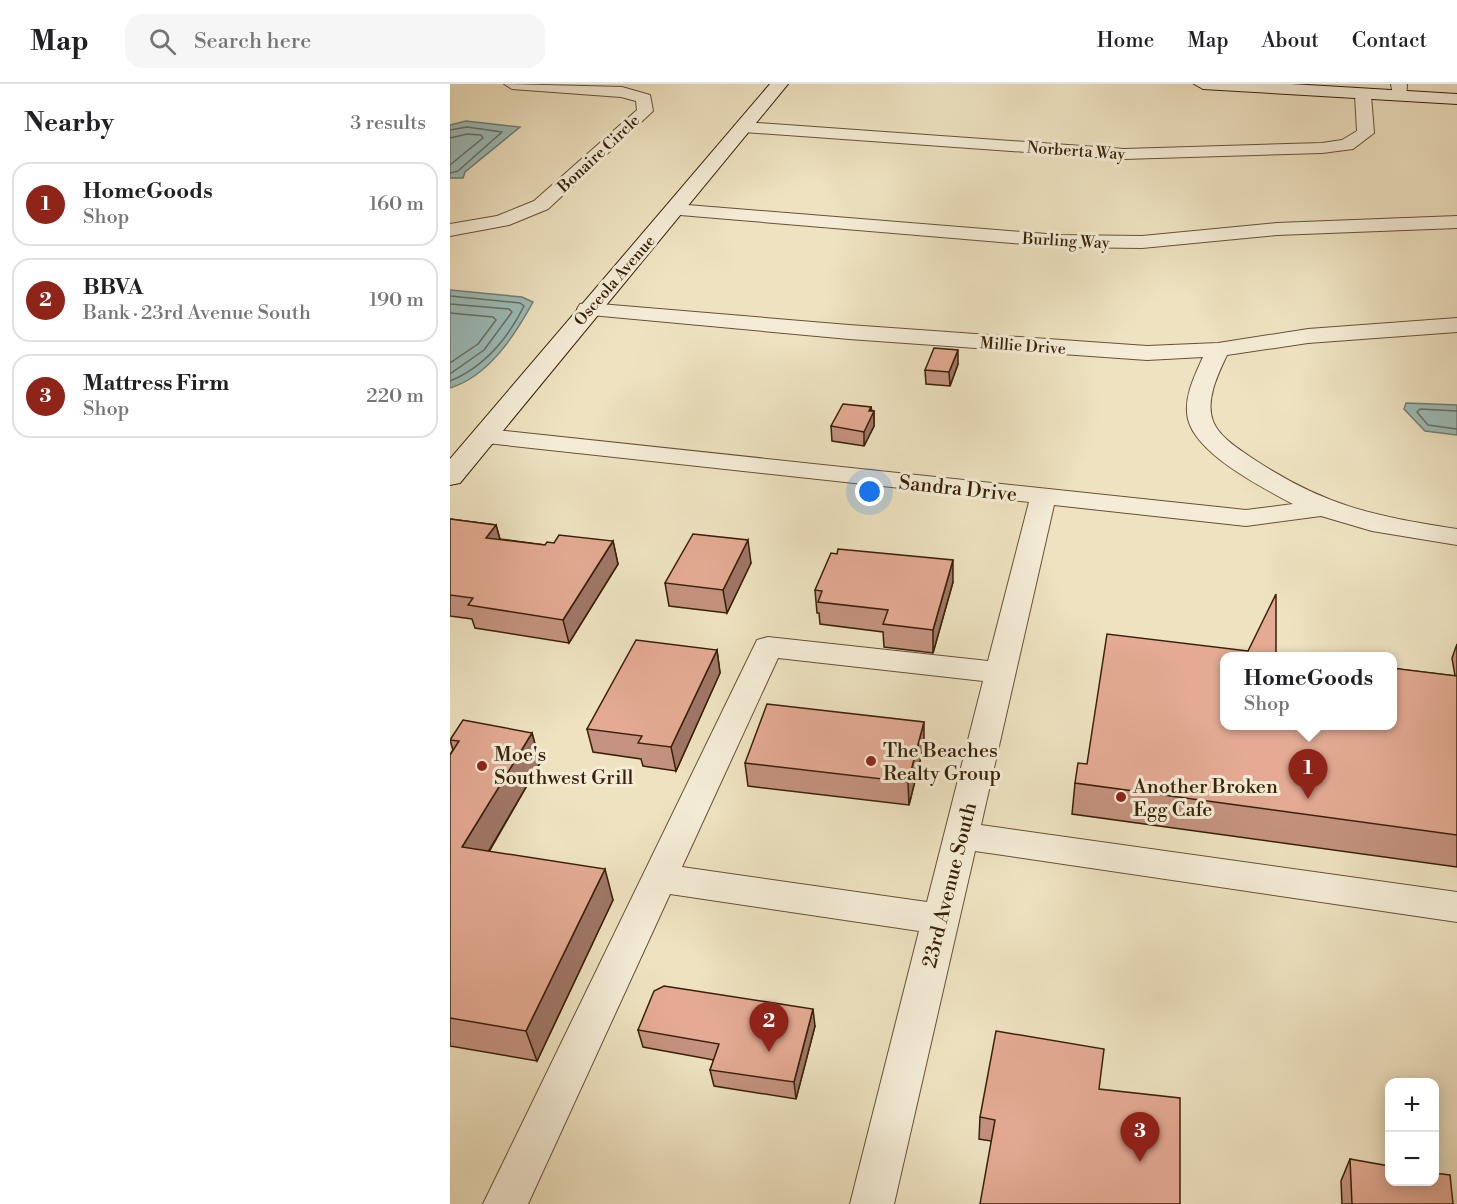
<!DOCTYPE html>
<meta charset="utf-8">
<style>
body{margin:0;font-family:"Libre Bodoni",serif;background:#f6f6f6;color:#202124}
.controls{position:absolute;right:18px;bottom:18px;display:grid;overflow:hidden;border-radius:12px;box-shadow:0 3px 15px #0003}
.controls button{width:54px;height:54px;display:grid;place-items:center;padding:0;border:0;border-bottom:2px solid #e0e0e0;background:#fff;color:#202124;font:30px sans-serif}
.you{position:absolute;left:420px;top:408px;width:21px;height:21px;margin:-15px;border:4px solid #fff;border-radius:50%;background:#1a73e8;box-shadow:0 0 0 9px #1a73e833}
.badge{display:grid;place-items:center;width:39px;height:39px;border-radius:50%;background:#8f2418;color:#fff;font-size:20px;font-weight:700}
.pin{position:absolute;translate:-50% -50px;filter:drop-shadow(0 2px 3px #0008)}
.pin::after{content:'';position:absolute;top:32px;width:21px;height:18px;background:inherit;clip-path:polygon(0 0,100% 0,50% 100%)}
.popup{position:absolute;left:770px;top:568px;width:177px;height:78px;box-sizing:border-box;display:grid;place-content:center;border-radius:12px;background:#fff;filter:drop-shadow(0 2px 4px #0005);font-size:20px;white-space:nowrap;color:#757577}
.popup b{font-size:22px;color:#202124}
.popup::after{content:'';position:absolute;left:50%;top:100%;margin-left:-12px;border:12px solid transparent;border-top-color:#fff}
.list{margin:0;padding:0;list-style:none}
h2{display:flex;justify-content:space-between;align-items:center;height:78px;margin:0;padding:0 24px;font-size:26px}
h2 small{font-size:20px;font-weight:400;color:#757577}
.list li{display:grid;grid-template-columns:39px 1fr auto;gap:18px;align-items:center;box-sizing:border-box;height:84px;margin:0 12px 12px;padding:0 12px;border:2px solid #e0e0e0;border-radius:18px}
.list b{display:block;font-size:22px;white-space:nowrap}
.list p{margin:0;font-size:20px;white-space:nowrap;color:#757577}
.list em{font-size:20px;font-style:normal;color:#757577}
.icon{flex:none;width:33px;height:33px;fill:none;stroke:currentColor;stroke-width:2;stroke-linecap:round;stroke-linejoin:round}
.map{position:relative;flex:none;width:1007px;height:1120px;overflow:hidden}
header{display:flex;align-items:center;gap:36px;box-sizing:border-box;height:84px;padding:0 30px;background:#fff;border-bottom:2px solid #e0e0e0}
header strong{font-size:28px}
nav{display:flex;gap:33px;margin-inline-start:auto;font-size:21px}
.search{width:420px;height:54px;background:#f6f6f6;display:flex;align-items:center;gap:15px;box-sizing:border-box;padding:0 21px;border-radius:18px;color:#757577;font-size:22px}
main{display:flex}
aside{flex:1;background:#fff}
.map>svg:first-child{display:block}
.water{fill:#9bbcb9;stroke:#737e72;stroke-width:1.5}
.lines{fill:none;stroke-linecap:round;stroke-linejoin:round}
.shore{stroke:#6a6e60;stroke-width:1.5}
.street-casing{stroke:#665136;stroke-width:2}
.secondary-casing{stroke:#382108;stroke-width:2}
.street{fill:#f4ecd6;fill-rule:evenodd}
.secondary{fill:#f4ecd6;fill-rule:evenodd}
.wall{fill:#c4927e;stroke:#382108;stroke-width:1.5}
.shaded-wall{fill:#a07767;stroke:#382108;stroke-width:1.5}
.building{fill:#e4aa93;stroke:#382108;stroke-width:1.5}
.poi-dot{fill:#8f2418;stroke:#f4ecd6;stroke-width:2}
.labels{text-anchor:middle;stroke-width:6;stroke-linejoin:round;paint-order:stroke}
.far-street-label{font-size:16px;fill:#382108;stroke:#f4ecd6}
.street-label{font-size:20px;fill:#382108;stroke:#f4ecd6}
.poi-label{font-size:20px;fill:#382108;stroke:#f4ecd6;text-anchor:start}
</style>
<header>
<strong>Map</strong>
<div class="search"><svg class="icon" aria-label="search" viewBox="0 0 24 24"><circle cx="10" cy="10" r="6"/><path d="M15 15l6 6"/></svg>Search here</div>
<nav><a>Home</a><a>Map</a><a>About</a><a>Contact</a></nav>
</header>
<main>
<aside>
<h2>Nearby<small>3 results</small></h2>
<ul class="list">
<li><span class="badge">1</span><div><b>HomeGoods</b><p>Shop</p></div><em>160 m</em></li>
<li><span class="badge">2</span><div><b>BBVA</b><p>Bank · 23rd Avenue South</p></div><em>190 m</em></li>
<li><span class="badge">3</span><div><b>Mattress Firm</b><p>Shop</p></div><em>220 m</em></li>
</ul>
</aside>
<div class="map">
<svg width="1007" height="1120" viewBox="0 0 1007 1120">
<rect width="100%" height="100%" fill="#eee2c0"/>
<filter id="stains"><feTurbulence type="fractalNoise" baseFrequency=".00333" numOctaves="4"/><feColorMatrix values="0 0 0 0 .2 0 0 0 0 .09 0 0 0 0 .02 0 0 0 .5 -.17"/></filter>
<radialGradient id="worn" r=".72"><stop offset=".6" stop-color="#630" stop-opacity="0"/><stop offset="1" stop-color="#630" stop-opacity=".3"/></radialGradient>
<path class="water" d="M16,37L70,43L15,88L13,94H0V41Z
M0,206L72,213L83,218C65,251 39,292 0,304Z
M956,319L1007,321V351L975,347L954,325Z"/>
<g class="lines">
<path class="shore" d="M0,46L17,43L52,48L8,87L0,89
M0,54L17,50L31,51L33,54L0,81
M0,212L70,219L74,222C58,254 34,283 0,297
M0,220L59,225L62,228L34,266L0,290
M0,229L43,233L46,236L28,260L0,279
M1007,327L970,325L967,328L978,341L1007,345"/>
<g class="street-casing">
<path id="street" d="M54,0L172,3L200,11L203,27L98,125L59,141L0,152V140L47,132L84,117L187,26L186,17L171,13L62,5Z
M941,0H957L956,16H944Z
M913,6L921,11L924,49L903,65L872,69L674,75L293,48L285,43L293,38L674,65L872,59L892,56L907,47L905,11Z
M225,120L609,151L692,152L827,139L1007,132V144L827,151L692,164L609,163L218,130L216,126L218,122Z
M138,219L399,241L697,262L768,259L858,245L1007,234V248L858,259L777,271C768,290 755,316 763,337C769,353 789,365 802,374C874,422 923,432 1007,445V461L922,447L871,432L796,442L604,421L531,741L1007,808V838L525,767L444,1120H400L469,847L220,810L78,1120H33L307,556L318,553L538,577L579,418L36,359L27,357L24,352L27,347L36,345L796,426L843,420C813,404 746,370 738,335C733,314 745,291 753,273L697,276L399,255L130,230L127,225L130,220ZM328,574L533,597L477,818L232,783Z"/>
</g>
<g class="secondary-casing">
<path id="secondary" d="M320,0H338L10,399L0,401V375Z
M744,0H841L1007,10V20L753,5Z"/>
</g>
<use href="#street" class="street"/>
<use href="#secondary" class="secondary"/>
</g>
<path class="wall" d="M508,280L500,302L476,300L475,286Z
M421,323L422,327H424V342L414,362L382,357L381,342Z
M0,435L46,441L50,455L95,461L104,459L163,457L168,480L119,559L25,544L22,535L0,532Z
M301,479L277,529L219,522L215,499Z
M503,498L483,569L434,563L433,548L370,540L369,529H367L365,506Z
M1007,560V783L622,730L625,699L637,680L798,567L1005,592L1002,574Z
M267,566L270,589L226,687L193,682L191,675L143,668L137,645Z
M82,649L90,679L39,768L163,816L87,977L0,962V671L3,666L0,656Z
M474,661L459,721L298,702L295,679Z
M365,942L346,1015L264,1002L260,986L264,976L193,963L188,946Z
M654,965L541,1057L529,1055L530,1033Z
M900,1075L1003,1120H892L891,1097Z"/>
<path class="shaded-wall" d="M508,266V280L500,302L499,288Z
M421,323L422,331L424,327V342L414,362V348Z
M46,441L52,463L36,454Z
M298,456L301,479L277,529L273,506Z
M163,457L168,480L119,559L113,536Z
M503,476V498L483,569V546Z
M267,566L270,589L226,687L221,663Z
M474,638V661L459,721L458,698Z
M82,649L90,679L23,794L12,763Z
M155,785L163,816L87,977L76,947Z
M363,925L365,942L346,1015L344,998Z"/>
<path class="building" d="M484,264L508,266L499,288L475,286Z
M393,320L421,323L419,327H424L414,348L381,342Z
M0,435L46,441L36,454L95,461L97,458L104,459L109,451L163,457L113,536L18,521L23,514L0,511Z
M243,450L298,456L273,506L215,499Z
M388,465L503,476L483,546L433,540L438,526L368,518L372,507L365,506L381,469L387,470Z
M826,510V570L847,573H774V642H942V584L1007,592V751L625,699L628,679L637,680L657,550L798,567Z
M186,556L267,566L221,663L188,659L192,652L137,645Z
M317,620L474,638L458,698L295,679Z
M13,636L82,649L12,763L155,785L76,947L0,934V671L9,657L0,656Z
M214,902L363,925L344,998L260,986L269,960L188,946L204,907Z
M546,947L654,965L649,1005L730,1014V1120H530L545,1036L530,1033Z
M900,1075L939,1082V1098H984V1089L1000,1091L1003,1120H902Z"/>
<g class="poi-dot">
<circle cx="421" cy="677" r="6"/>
<circle cx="32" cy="682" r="6"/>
<circle cx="671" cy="713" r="6"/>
</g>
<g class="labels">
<g class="far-street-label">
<text transform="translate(626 66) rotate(4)" y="6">Norberta Way</text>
<text transform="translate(148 69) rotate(-43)" y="6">Bonaire Circle</text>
<text transform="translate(616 156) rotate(3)" y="6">Burling Way</text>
<text transform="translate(164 196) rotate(-49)" y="6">Osceola Avenue</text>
<text transform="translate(573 261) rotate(4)" y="6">Millie Drive</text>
</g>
<g class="street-label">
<text transform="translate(508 404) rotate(6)" y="7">Sandra Drive</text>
<text transform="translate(499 801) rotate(-76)" y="7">23rd Avenue South</text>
</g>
<g class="poi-label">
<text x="433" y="673">The Beaches<tspan x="433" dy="23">Realty Group</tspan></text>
<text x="44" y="677">Moe's<tspan x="44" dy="23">Southwest Grill</tspan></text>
<text x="683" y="709">Another Broken<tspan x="683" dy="23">Egg Cafe</tspan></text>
</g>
</g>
<rect width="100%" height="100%" filter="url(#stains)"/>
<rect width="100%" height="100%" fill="url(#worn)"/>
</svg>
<div class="controls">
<button>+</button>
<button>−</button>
</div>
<div class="you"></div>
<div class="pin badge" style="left:858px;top:715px">1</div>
<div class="popup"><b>HomeGoods</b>Shop</div>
<div class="pin badge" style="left:319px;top:968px">2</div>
<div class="pin badge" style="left:690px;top:1078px">3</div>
</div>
</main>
